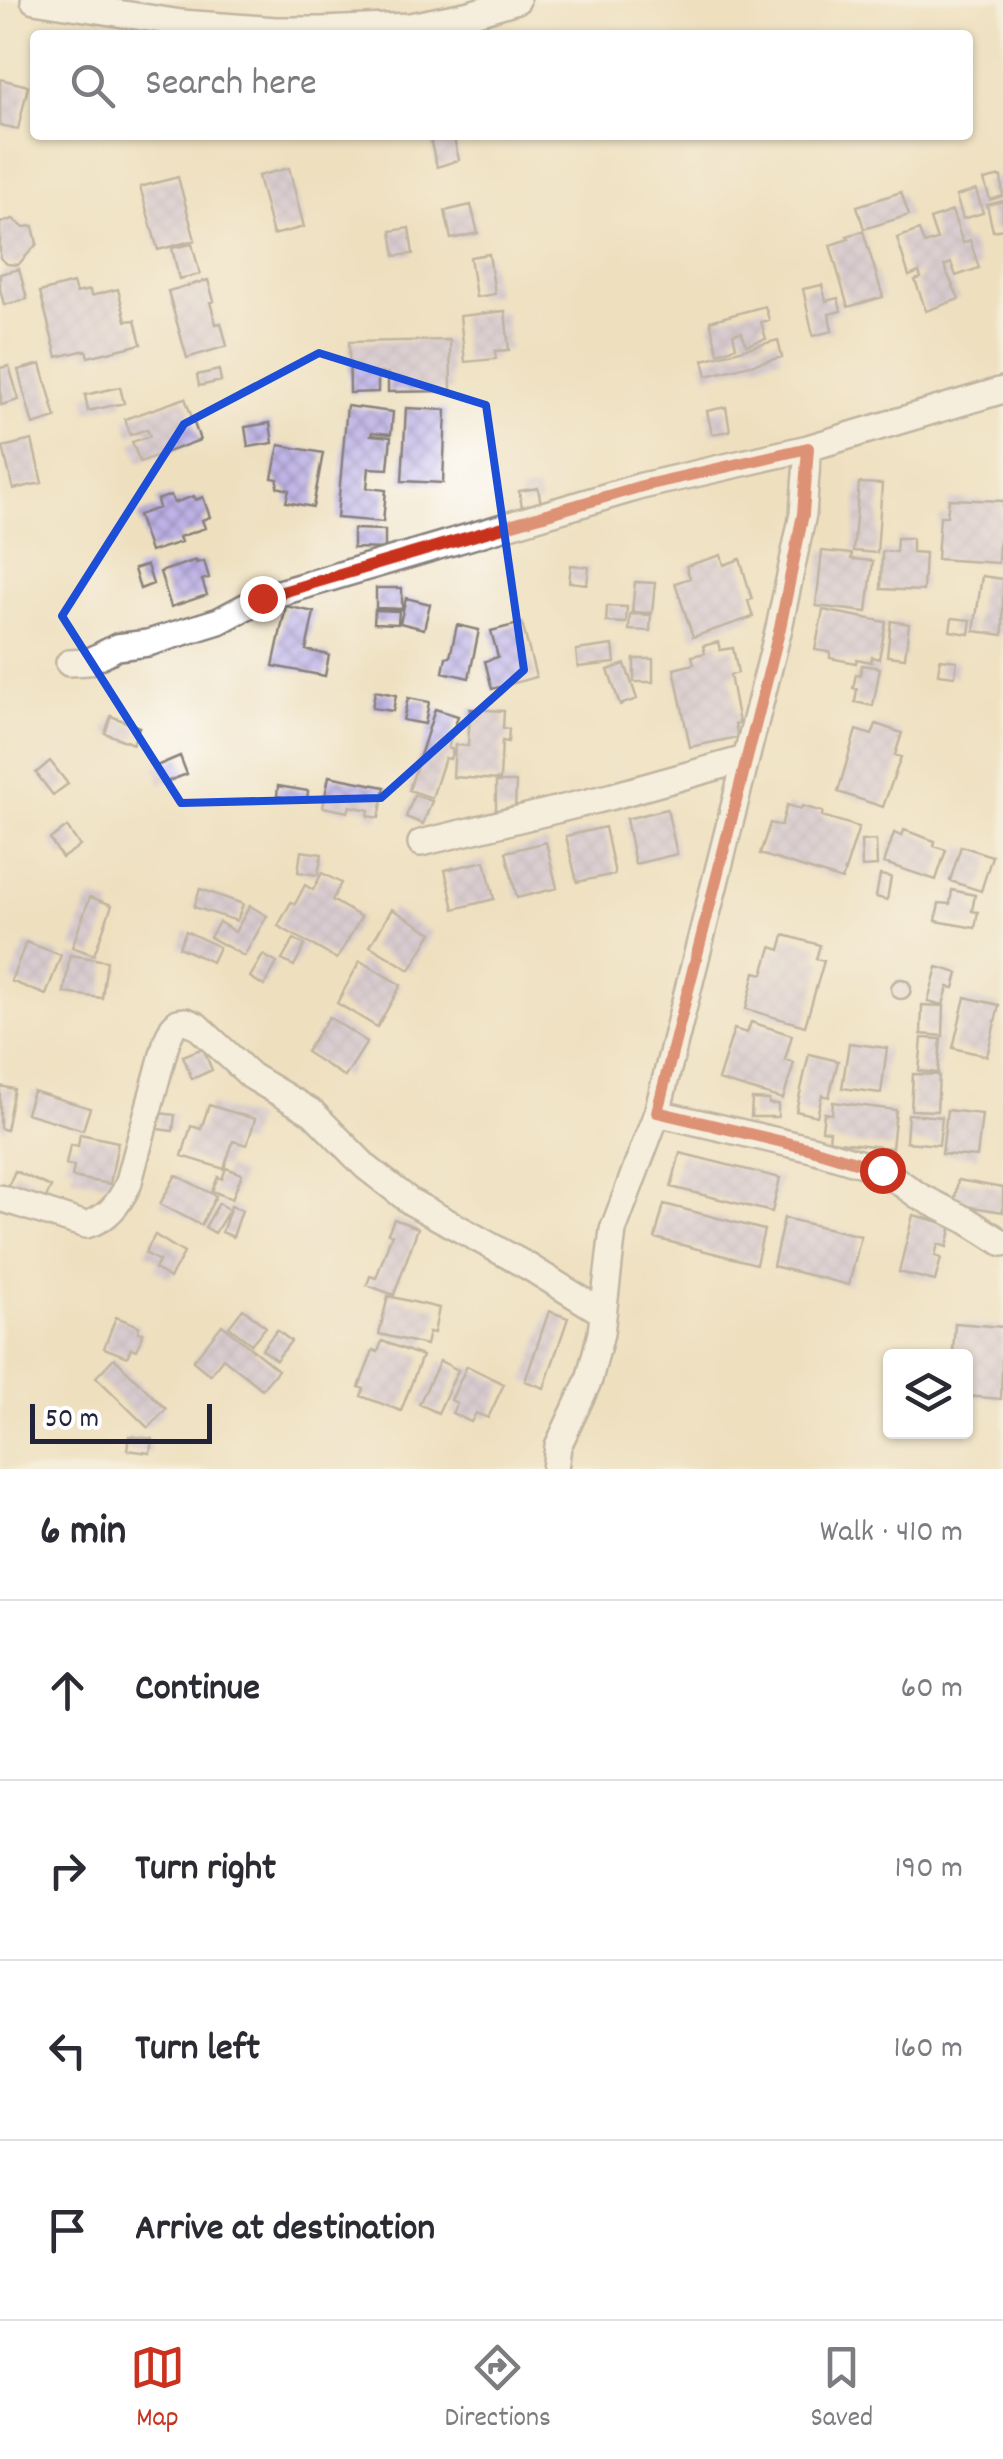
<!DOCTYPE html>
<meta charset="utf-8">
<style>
body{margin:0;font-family:Dekko,sans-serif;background:#f2f2f3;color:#2b2b33}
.controls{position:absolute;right:30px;bottom:30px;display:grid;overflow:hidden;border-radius:10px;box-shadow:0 2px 8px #0004}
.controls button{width:90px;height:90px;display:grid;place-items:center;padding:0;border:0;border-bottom:2px solid #e1e1e2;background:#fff;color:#2b2b33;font:50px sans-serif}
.scale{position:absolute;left:30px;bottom:25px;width:182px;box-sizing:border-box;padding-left:10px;border:5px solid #22223b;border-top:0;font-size:28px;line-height:35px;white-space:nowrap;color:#22223b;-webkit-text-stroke:8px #fff;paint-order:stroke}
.stop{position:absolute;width:30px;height:30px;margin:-22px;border:8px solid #c8321e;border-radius:50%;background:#fff}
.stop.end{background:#c8321e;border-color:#fff;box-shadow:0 2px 10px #0008}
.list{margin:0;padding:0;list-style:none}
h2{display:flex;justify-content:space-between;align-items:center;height:130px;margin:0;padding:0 40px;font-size:42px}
h2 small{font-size:32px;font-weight:400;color:#7c7c81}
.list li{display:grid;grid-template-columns:65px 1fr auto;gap:30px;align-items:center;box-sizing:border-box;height:180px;padding:0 40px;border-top:2px solid #e1e1e2}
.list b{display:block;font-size:38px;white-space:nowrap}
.list em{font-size:32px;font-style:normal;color:#7c7c81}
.icon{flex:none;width:55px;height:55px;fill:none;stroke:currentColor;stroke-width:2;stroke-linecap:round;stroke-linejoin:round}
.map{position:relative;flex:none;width:1003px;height:1469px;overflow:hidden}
.search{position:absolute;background:#fff;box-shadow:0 2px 8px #0004;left:30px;right:30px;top:30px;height:110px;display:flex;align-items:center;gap:25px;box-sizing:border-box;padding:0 35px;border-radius:10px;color:#7c7c81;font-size:38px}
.sheet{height:850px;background:#fff}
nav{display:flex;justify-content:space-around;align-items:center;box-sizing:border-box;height:140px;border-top:2px solid #e1e1e2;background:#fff;font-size:28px;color:#7c7c81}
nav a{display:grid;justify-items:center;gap:5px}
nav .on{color:#c8321e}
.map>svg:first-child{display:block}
.building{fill:url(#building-cross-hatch)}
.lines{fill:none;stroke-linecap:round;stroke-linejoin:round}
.minor-casing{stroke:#88817d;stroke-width:30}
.minor{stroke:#fff;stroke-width:25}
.route{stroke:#c8321e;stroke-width:12}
.marked{fill:none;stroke:#1d4ed8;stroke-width:8;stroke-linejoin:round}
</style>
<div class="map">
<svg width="1003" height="1469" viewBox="0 0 1003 1469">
<defs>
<pattern id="building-cross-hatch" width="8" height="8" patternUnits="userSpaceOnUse" patternTransform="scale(2.5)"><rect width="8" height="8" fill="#beb2e5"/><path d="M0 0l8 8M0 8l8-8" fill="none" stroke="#9a90bb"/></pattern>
</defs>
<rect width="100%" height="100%" fill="#fff"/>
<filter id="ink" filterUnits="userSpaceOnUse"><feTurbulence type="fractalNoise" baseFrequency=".01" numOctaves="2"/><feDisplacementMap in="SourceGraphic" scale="20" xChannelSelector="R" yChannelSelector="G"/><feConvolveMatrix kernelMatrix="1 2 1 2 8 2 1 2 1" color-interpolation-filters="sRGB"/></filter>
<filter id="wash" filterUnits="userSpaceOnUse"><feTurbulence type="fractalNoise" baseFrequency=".0048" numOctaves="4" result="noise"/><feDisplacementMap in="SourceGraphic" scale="40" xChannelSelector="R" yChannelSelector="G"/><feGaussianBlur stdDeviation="2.25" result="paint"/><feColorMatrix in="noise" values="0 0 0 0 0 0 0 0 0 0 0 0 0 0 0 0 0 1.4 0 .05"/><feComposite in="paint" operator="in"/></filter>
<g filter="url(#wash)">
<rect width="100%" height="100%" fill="#eee0bf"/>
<g id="blocks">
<path class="building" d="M0,79L28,86L18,129L0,125Z
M429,135H453L459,160L437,167Z
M289,168L304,227L273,235L258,176Z
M1001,176L1003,196L990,200L984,180Z
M178,177L195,240L158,250L140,187Z
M976,190L983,213L963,219L956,196Z
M901,192L909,215L864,229L857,206Z
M1003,201V229L993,231L987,205Z
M471,205L478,233L451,239L445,211Z
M952,211L963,243L970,240L979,268L956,276L951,263L944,266L959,299L926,311L915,280L921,278L919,272L909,276L897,238L919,230L924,244L937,240L930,219Z
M13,219L23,227L33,226L37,244L18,265L7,264L0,258V223Z
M409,228L413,254L395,256L391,231Z
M863,231L883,297L848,307L830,245L849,239L847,236Z
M192,244L200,274L179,279L172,248Z
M489,254L495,294L476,297L470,257Z
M19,269L27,299L4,305L0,289V274Z
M208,280L214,301L210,302L216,324L221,323L227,346L187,358L168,291Z
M73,283L76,293L90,290L91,296L118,289L126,321L135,320L141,344L88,357L86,350L57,357L40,292Z
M822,285L826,301L838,298L841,311L829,314L832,331L813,336L803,289Z
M765,306L769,320L761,322L766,339L746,345L742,332L733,334L736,347L718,353L710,321Z
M505,311L509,350L495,351L496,359L465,362L460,316Z
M450,340L451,391L388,392V373H378V392L350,393L349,342Z
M778,340L782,357L707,376L703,360Z
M41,364L56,418L33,425L18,370Z
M9,366L19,400L1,405L0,368Z
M219,370L221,381L199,386L197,375Z
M120,387L124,403L88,411L85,395Z
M185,398L200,440L140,462L132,442L150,436L147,429L130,435L125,419Z
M347,406L393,412L391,434L372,432L371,435L391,437L388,469L369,468L367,488L386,490L383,522L337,518Z
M726,407L730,431L712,434L707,411Z
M406,408L446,410L443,483L402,481Z
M270,423L273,443L248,447L245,427Z
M32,440L42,483L13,489L3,447Z
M279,445L323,453L313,507L286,502L289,490L277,487L278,479L272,478Z
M859,483L882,484L877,553L853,551Z
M538,488L541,504L522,507L519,491Z
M171,495L174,503L194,496L196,500L203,497L210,517L202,520L205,528L179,537L181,542L150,552L138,515L159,508L157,500Z
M949,499L1003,501V542H999L998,563L937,559L940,516H947Z
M353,529L385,530V549L353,548Z
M897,538H912V552L925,553L923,591L881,589L882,551L896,552Z
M822,551L852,554L851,559L873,561L867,612L816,606Z
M721,555L724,565L740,559L752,599L748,601L753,617L693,637L675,583L690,578L686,566Z
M196,560V563L204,561L209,578L202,580L207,595L171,607L160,572Z
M147,565L153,584L140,589L134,569Z
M571,565L589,567L587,584L569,582Z
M982,576L1003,579V635L974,631Z
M635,582L655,583L652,613L632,612Z
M376,588H402V609L376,608Z
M406,598L430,604L424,629L400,623Z
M286,606L314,612L306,650L329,655L325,676L273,666Z
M607,606L627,607L626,623L606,622Z
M375,610L399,611L398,624L374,623Z
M823,610L886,622L879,659L872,657L871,662L857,659L856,663L830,658V652L815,650Z
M630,614L651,615L650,631L629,630Z
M952,618L971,620L969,634L950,631Z
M891,621L909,624L905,658L887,656Z
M522,623L536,677L492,689L485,661L498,657L491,631Z
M457,625L479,630L469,678L443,672L446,657H450Z
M718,642L720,650L733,648L738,673L730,675L739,723L735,724L738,737L690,747L674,669L694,664L692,656L705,653L703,646Z
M613,645L615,663L578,667L576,650Z
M634,659H653V682H634Z
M940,659L957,661L955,676L938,674Z
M625,664L637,699L620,705L608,670Z
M862,665L880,668L873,706L855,702L857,689L853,688L856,674L860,675Z
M375,691L396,695L393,711L372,708Z
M408,698L429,702L425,724L403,720Z
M435,709L458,716L448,748L453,750L450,759L445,758L432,798L409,790Z
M470,709L504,711L503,728L509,729L508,742L502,741L500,780L453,777L455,745L468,746Z
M111,716L139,727L133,744L105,733Z
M876,724L902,733L895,755L901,757L883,807L838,792L856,730L872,735Z
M180,756L187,774L161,784L154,767Z
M50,761L68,784L53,795L36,773Z
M329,776L385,787L379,818L368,816L369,810L350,806L348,812L323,807Z
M496,782H516L515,812H496Z
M278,786L308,791L307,801L277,796Z
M414,795L432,801L423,824L406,817Z
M787,805L801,809L802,806L823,812L822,816L859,827L842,880L760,854L770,823L781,826Z
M667,809L677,854L635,864L626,819Z
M67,827L80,846L62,858L50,839Z
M605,827L615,874L577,882L566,836Z
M904,830L935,841L934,846L946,850L936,880L884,863L894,833L902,836Z
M876,840L877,866L862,867L861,841Z
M546,842L557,888L517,898L506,852Z
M961,846L992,856L981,891L950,881Z
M301,851L322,854L318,875L298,872Z
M485,861L494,899L454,909L445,870Z
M322,873L341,883L332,900L361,917L337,959L278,926L291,902L295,904L305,885L313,890Z
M880,875L891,877L887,900L876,897Z
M200,889L243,904L237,921L194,907Z
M952,890L975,895L972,911L978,912L975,928L936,921L939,903L950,904Z
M90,897L112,905L94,955L72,947Z
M250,906L267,916L244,956L210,937L219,922L235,932Z
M392,909L432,933L410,970L370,946Z
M186,931L219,947L212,962L179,947Z
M784,935L820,945L816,959L824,961L805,1026L746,1009L755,972L763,974L771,947L780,950Z
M294,939L305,945L294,966L282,960Z
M26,942L61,955L46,995L11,981Z
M70,955L107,961L102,998L64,993Z
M263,955L277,963L264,986L250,977Z
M360,961L401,985L377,1027L337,1003Z
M937,967L958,973L954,988L948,987L943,1005L928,1001Z
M891 989a10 10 0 1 1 20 0a10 10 0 1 1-20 0Z
M965,997L999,1005L987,1056L953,1048Z
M922,1005L944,1006L943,1036L921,1034Z
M329,1017L367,1042L345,1077L306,1052Z
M751,1022L792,1035L785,1060L794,1063L783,1099L718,1080L734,1029L747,1033Z
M922,1038L941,1039L938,1073L919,1071Z
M849,1043L887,1048L881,1093L842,1088Z
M203,1048L212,1070L192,1079L183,1056Z
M809,1054L838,1061L829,1097L822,1095L817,1116L796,1111Z
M913,1074L939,1075L937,1111L911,1110Z
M0,1086L14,1089L6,1130L0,1128Z
M33,1091L90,1108L83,1130L26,1113Z
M752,1099L769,1100V1104H778V1117H751Z
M833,1102L896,1110L892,1148L829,1141L830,1131L822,1130L824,1113L832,1114Z
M209,1105L255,1119L247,1145L233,1141L224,1169L182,1156L191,1126L201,1129Z
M947,1110L982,1114L977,1157L942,1154Z
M159,1113L175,1115L173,1131L157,1129Z
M908,1114L942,1117L939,1145L906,1142Z
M80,1134L118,1142L110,1184L72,1177L74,1166L66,1165L70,1145L78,1146Z
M680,1153L780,1178L772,1212L671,1187Z
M226,1168L242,1174L232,1199L212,1191L218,1177L222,1179Z
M15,1171L51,1187L42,1206L6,1191Z
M176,1175L216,1196L201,1225L160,1204Z
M958,1180L1003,1188V1212L954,1204Z
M219,1203L229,1210L215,1233L205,1227Z
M664,1204L764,1230L756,1264L655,1238Z
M231,1206L242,1210L233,1237L222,1232Z
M913,1215L952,1225L947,1247L938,1244L935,1256L941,1258L935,1281L899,1272Z
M784,1218L861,1236L849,1285L773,1266Z
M394,1219L418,1228L394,1295L367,1285L370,1276L376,1278L392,1234L388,1233Z
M155,1235L184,1253L170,1278L155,1269L159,1261L145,1253Z
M388,1296L439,1308L434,1333L429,1332L426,1345L379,1334Z
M243,1309L266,1327L251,1344L229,1327Z
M549,1311L568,1318L544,1388L525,1381Z
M116,1317L139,1326L138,1332L143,1333L137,1350L131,1348L127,1357L104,1348Z
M955,1323L1003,1327L1001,1399L966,1396V1356H960L961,1353L953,1352Z
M222,1325L278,1370L262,1389L223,1358L210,1375L193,1361Z
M277,1330L291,1341L276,1360L262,1349Z
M382,1341L422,1356L401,1411L361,1396L364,1389L359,1387L373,1350L378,1352Z
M114,1358L166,1409L148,1428L96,1377Z
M440,1361L458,1370L438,1413L419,1404Z
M467,1366L504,1384L488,1418L476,1413L471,1422L452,1413L457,1403L451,1400Z
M129,1436L152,1439L150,1453L127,1450Z"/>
</g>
</g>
<g filter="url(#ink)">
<use href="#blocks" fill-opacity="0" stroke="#88817d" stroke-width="2.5"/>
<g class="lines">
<g class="minor-casing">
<path id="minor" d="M34,0L181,23L276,30H322L410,26L470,14L517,0
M69,663L88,662L117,647L148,643L219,621L262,598L642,486L808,448L1003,390
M421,843L613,796L745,759
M657,1113L812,1149L882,1170L919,1196L968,1221L1003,1243
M0,1198L86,1225C108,1218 118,1205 128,1185L167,1040L173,1027L178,1022L186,1021L196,1025L251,1076L313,1113L366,1167L411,1202L529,1267L603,1313
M555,1469L558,1446L589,1380L601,1333L613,1230L657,1113L779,628L803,514L808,448"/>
</g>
<use href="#minor" class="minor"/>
</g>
</g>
<g class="lines" filter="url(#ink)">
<path class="route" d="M262,598L642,486L808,448L803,514L780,628L657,1112L812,1149L882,1170"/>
</g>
<path d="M0 0H1003V1469H0ZM319,353L486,405L524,670L381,798L181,803L62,616L184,424Z" fill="#eee0bf" fill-opacity=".55" fill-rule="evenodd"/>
<path class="marked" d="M319,353L486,405L524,670L381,798L181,803L62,616L184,424Z"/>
</svg>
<div class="controls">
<button><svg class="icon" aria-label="layers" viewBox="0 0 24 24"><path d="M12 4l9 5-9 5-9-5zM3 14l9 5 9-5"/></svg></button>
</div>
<div class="scale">50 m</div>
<div class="stop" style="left:882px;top:1170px"></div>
<div class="stop end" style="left:262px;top:598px"></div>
<div class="search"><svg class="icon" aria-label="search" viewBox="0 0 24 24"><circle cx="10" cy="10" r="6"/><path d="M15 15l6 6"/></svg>Search here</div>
</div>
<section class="sheet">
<h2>6 min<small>Walk · 410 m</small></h2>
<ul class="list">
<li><svg class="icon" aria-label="ahead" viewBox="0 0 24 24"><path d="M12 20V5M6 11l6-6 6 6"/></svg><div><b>Continue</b></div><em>60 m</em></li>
<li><svg class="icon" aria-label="right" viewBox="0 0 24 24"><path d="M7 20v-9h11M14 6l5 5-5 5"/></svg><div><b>Turn right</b></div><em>190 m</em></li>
<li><svg class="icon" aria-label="left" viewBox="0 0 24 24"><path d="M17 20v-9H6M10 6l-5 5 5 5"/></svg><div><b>Turn left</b></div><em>160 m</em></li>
<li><svg class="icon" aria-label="arrive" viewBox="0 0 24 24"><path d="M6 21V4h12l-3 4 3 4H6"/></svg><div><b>Arrive at destination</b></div></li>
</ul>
</section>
<nav>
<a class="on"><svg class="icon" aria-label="map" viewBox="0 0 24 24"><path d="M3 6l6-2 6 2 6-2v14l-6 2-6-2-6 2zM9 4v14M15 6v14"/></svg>Map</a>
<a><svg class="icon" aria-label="directions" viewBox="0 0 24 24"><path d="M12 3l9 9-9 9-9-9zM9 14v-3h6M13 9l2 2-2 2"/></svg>Directions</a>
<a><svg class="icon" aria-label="saved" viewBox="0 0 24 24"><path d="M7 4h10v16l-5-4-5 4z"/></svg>Saved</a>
</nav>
